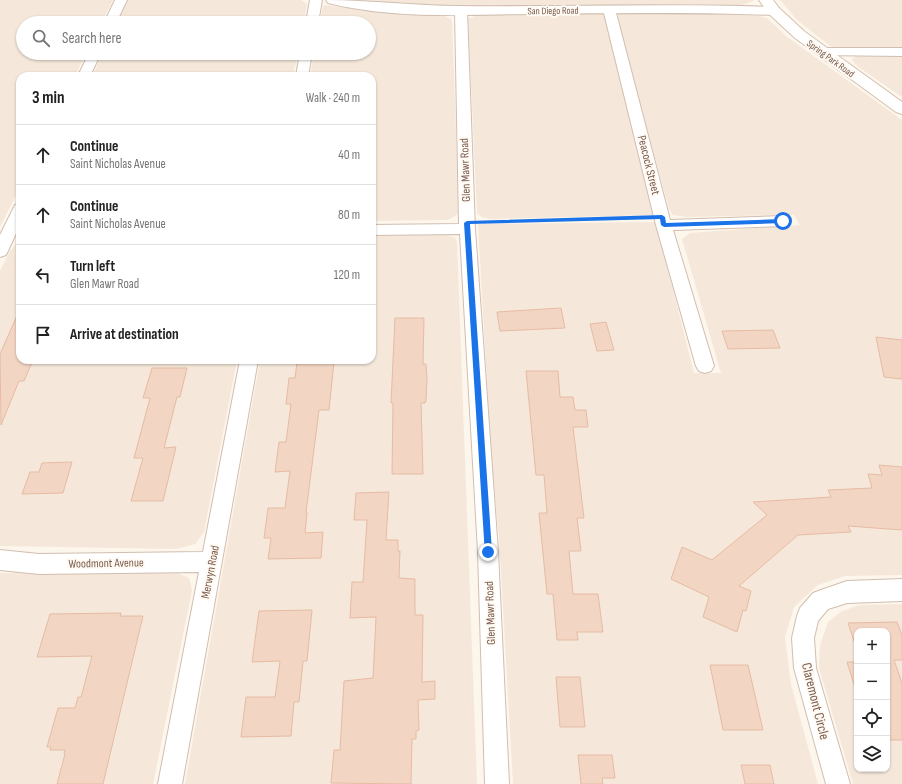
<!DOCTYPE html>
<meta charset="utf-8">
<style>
body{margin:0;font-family:"Sofia Sans Condensed",sans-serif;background:#f6f6f6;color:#222}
.controls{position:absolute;right:12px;bottom:12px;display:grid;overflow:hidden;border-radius:8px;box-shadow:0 1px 3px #0004}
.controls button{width:36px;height:36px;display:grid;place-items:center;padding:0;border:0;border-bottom:1px solid #e0e0e0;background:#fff;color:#222;font:20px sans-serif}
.stop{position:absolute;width:12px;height:12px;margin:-9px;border:3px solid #1a73e8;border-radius:50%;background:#fff}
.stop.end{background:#1a73e8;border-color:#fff;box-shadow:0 1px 4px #0008}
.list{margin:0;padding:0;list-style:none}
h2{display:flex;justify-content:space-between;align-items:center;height:52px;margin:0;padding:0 16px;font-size:17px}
h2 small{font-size:13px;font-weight:400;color:#767676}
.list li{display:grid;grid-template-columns:26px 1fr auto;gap:12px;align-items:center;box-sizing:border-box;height:60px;padding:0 16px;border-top:1px solid #e0e0e0}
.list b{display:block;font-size:15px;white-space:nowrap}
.list p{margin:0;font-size:13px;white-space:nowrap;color:#767676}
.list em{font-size:13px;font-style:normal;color:#767676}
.icon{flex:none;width:22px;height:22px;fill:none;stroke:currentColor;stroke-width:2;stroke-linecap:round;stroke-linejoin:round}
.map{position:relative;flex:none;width:902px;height:784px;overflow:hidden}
.search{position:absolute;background:#fff;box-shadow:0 1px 3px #0004;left:16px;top:16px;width:360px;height:44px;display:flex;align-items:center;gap:10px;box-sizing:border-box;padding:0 14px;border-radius:22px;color:#767676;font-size:15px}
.panel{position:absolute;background:#fff;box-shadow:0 1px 3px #0004;left:16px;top:72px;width:360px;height:292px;border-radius:12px}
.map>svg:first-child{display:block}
.residential{fill:#f5e8da;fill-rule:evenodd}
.building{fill:#f3d5c3;stroke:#e6bba3}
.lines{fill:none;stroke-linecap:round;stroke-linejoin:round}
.minor-casing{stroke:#d1beb0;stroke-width:2}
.tertiary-casing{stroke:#d1beb0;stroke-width:2}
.secondary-casing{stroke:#d6c0b0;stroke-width:2}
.path{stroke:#d9b8a5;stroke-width:2.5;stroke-dasharray:1 3;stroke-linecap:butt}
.minor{fill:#fff;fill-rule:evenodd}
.tertiary{fill:#fff;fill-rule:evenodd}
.secondary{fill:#fff;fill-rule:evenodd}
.route{fill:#1a73e8}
.labels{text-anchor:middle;stroke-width:4;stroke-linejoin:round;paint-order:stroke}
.far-street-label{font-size:10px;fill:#7a5c4d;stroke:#fffaf3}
.street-label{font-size:12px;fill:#7a5c4d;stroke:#fffaf3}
.near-street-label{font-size:14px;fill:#7a5c4d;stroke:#fffaf3}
</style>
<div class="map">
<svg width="902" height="784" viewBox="0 0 902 784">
<rect width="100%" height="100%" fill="#fdf6ec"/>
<path class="residential" d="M0,0H113L101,23H23V53H86L75,76H20V187L0,227Z
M128,0H301L307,4L304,23H117Z
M360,0H753V1L742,5L470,7L399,5Z
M780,0H902V48L842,49L830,46L797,20Z
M326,5L378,11L442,14L452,20L459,212L455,216L448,220L372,221V76H310L314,53H369V23H320L323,6Z
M692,12L752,14L767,18L786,36L902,120V575L845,576L818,585L794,607L785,637L791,684L818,784H513L499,537L491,456L478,224L656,222L694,373H721L682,239L690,233L800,225L794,215L686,217L673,215L669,209L616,18L619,14L625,13Z
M600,13L604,14L656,215L490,219L482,217L477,213L468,19L477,15Z
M103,53H298L293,76H92Z
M902,55V97L857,66L852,60L855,56Z
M445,234L455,238L457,242L477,784H185L260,360H372V235Z
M20,242V360H237L204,532L195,544L176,549L0,546V271L10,251L16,244Z
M176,572L189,578L192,590L153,784H0V573Z
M902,604V784H853L819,668L820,645L828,622L842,611L860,605ZM857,631H887V769H857Z"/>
<path class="building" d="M561,308L565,328L500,331L497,312Z
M20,309V360H33L24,381H19L1,425L0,354Z
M395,318H424L423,364H426L427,378L426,400L425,403H421L423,474H392L393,403H391Z
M606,322L614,350L597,351L590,324Z
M773,330L780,348L728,349L722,331Z
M876,337L902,340V379L884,377Z
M297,362H334L329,410H319L306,512H307L305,533L323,532L321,558L268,559L271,538H264L268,508H285L290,471L275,472L279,442H286L291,404H286L289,378H295Z
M152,368H187L180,397H177L164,448L176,447L163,501H131L143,458H134L150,398H143Z
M526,371H558L560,397H573L575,410H586L588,427H573L584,518H577L581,551H569L573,594H598L603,632H577L578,640H557L553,594H547L539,513H547L544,475H536Z
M72,462L63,493L22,494L30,472H39L42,463Z
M879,465L902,467V530L848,526L851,532L798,535L739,586L751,591L746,611L743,610L737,632L703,617L709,597L671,579L682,547L712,560L767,515L753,502L831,497L828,490L872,488L868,474L882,475Z
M389,492L386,540H398V551H400L399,578L415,579V615H423L422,682L435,681V699L418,700L419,730L416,731V739H412L411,784L331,783L334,750H340L344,681L373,678L376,617L350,618L352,582H363L367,520H354L356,493Z
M312,610L307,661H303L299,702H294L291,736L241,737L246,697H275L280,661L252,662L259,611Z
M121,613L120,616H143L103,784H57L65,754H64L65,750H50L51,747H47L58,708H75L78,697H81L92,656L37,657L50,614Z
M897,622L902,635V660H894L902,683V740H887V631H857V650L848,623Z
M847,662H857V694Z
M710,665H748L763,730H723Z
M556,677H580L585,727H560Z
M578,755H612L615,778H602L603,784H581Z
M741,765H770L774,784H745Z"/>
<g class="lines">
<g class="minor-casing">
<path id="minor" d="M115,0H127L116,23H104Z
M310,0H322L318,23H306Z
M609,6L615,9L670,220L783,216L788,217L791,221L788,225L783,226L673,230L714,366L711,371L705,373L699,371L696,366L656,225L603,9Z
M461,8L467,11L475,229L498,552L509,784H485L478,552L460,234L372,235V225L459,224L455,11Z
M824,48H902V56L820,55L818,52Z
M89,53H101L90,76H78Z
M300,53H312L308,76H296Z
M20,204V225L6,255L0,257V235L15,205Z
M240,360H258L182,784H158L199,572L39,574L0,570V550L39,554L203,552Z
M902,579V601L847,603L828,609L818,621L814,638L816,668L850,784H826L794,668L792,638L797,616L800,608L813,593L821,590L847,581Z"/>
</g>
<g class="tertiary-casing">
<path id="tertiary" d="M326,0C371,0 415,6 459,6C564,7 669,3 774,7L779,8L781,11L779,14L774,15C692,12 610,13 528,14C462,15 392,19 328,3Z"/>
</g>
<g class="secondary-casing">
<path id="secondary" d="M759,0H773L779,8L805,32L902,102V114L896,112L795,38L769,14Z"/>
</g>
<path class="path" d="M485,222L642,218"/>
<use href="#minor" class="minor"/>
<use href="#tertiary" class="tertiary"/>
<use href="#secondary" class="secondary"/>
</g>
<path class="route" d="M662,215L665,217L666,223L783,219L786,221L783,223L664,227L661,225L660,219L470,224L492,552L488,556L485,555L464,223L467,221Z"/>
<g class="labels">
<g class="far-street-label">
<text transform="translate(553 10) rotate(-1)" y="4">San Diego Road</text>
<text transform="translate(831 58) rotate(36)" y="4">Spring Park Road</text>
</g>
<g class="street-label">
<text transform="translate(649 165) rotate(76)" y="4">Peacock Street</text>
<text transform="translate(465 170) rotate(-92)" y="4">Glen Mawr Road</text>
<text transform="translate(106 563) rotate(-1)" y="4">Woodmont Avenue</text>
<text transform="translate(210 572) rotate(-79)" y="4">Merwyn Road</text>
<text transform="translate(490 613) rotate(-92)" y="4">Glen Mawr Road</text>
</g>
<g class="near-street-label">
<text transform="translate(816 701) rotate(76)" y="5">Claremont Circle</text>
</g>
</g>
</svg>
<div class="controls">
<button>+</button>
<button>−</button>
<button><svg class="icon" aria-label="locate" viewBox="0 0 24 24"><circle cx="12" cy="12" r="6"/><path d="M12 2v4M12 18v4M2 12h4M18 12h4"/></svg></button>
<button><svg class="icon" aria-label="layers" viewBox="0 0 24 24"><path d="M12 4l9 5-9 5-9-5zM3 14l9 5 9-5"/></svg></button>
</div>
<div class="stop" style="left:783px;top:221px"></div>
<div class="stop end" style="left:488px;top:552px"></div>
<div class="search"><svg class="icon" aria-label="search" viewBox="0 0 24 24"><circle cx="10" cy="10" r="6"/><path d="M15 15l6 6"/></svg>Search here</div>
<section class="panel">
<h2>3 min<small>Walk · 240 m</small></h2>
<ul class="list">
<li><svg class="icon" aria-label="ahead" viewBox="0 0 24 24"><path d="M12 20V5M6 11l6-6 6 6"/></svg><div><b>Continue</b><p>Saint Nicholas Avenue</p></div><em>40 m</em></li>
<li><svg class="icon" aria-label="ahead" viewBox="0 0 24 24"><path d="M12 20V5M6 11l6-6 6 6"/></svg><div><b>Continue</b><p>Saint Nicholas Avenue</p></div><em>80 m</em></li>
<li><svg class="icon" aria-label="left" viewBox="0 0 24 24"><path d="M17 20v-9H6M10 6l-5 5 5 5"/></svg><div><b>Turn left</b><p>Glen Mawr Road</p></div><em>120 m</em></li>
<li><svg class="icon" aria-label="arrive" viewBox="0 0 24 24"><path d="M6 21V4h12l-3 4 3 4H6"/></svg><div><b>Arrive at destination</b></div></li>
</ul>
</section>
</div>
